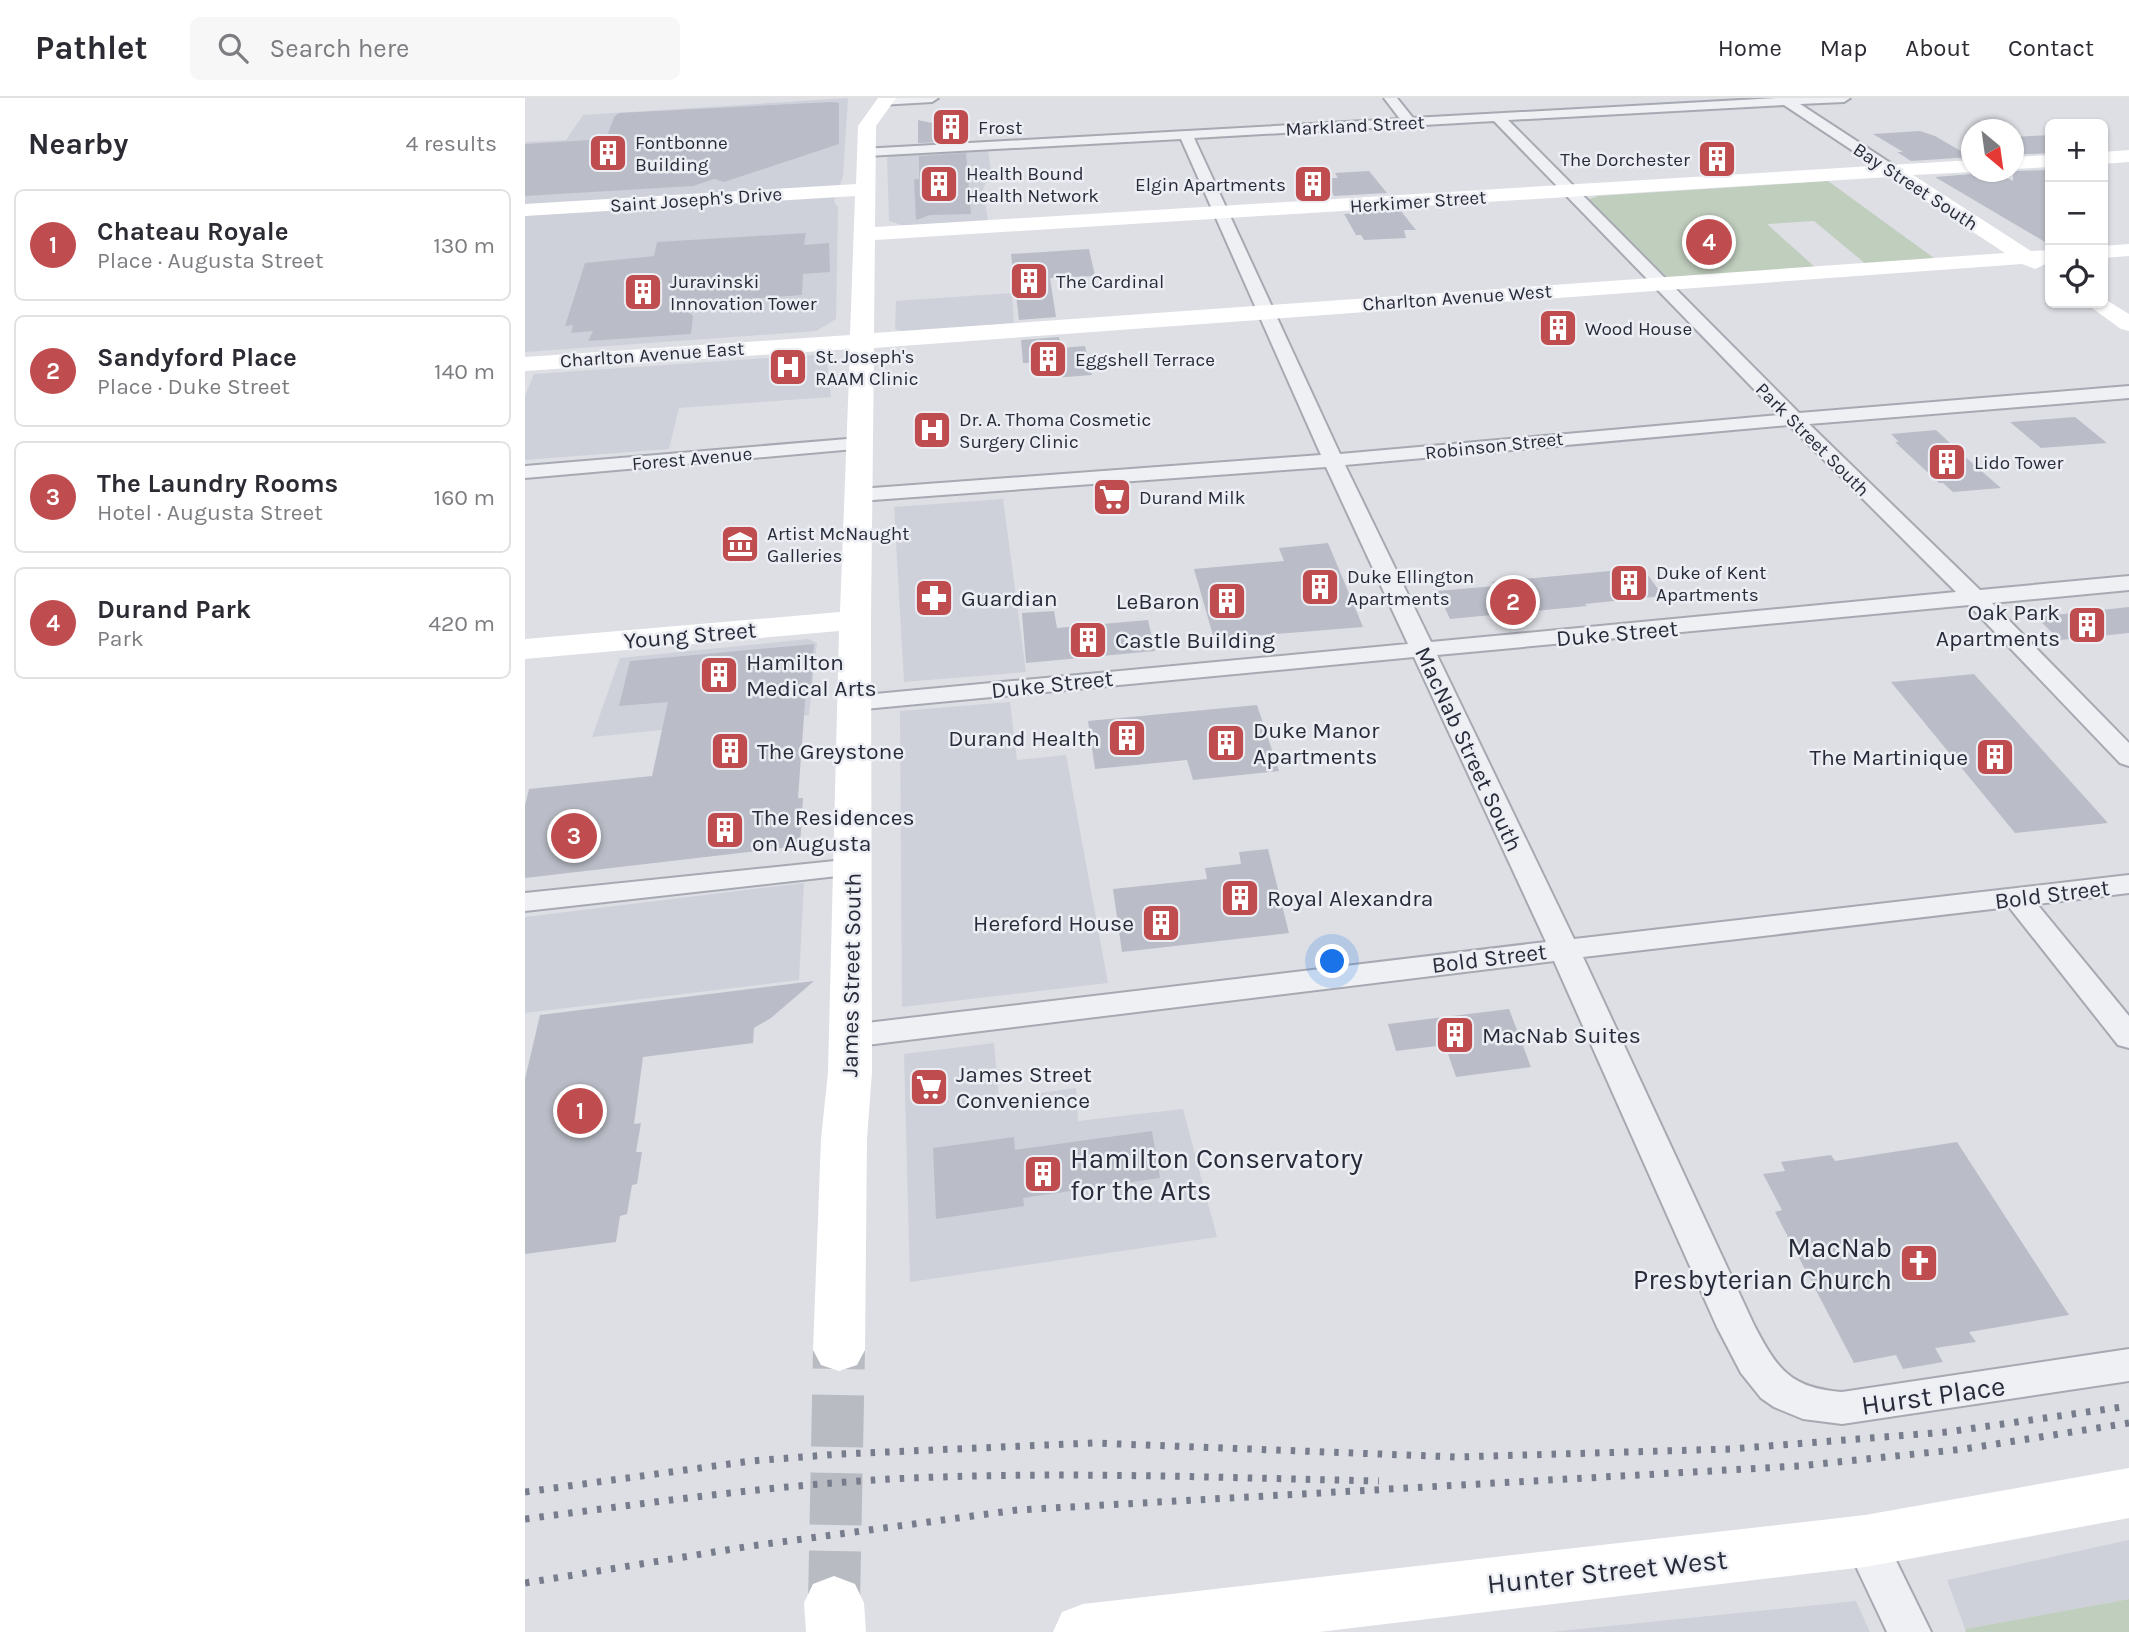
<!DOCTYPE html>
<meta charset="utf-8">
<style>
body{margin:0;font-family:Karla,sans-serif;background:#f7f7f7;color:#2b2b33}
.controls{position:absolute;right:21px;top:21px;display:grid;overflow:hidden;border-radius:10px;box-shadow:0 2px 5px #0004}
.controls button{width:63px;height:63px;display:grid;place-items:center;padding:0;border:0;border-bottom:2px solid #e1e1e2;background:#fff;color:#2b2b33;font:35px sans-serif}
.compass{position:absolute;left:1436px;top:21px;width:63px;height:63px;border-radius:50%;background:#fff;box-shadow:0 2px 5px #0004;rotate:151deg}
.you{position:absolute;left:808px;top:864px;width:24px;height:24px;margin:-18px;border:5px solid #fff;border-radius:50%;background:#1a73e8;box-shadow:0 0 0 10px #1a73e833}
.badge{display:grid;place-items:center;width:46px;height:46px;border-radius:50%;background:#bf4c4e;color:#fff;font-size:23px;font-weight:700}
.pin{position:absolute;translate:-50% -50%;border:4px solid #fff;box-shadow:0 2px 7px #0006}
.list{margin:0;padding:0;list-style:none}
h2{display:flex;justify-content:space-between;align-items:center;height:91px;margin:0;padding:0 28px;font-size:30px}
h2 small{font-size:23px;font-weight:400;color:#7c7c81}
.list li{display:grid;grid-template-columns:46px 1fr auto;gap:21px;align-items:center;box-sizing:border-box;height:112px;margin:0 14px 14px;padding:0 14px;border:2px solid #e1e1e2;border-radius:10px}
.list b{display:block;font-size:26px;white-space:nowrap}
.list p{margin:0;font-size:23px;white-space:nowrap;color:#7c7c81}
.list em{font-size:23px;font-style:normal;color:#7c7c81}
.icon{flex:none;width:38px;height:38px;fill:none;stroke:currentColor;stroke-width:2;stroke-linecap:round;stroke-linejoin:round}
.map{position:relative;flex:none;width:1604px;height:1534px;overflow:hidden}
header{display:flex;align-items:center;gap:42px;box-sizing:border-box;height:98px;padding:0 35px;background:#fff;border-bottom:2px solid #e1e1e2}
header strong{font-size:33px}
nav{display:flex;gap:38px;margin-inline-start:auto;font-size:24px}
.search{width:490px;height:63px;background:#f7f7f7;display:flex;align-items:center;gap:18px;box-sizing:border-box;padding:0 24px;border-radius:10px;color:#7c7c81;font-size:26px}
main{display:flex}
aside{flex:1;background:#fff}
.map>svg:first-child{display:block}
.built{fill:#cfd1da}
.green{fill:#c0cebe}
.building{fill:#babdc7}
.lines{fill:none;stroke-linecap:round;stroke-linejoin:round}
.secondary-tunnel{stroke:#b9bbc3;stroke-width:52;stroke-dasharray:52 26;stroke-linecap:butt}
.street-casing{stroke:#a7a9b2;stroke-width:4}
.street{fill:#eff0f4;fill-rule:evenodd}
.secondary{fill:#fff;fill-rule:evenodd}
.rail{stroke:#787d8d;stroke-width:7;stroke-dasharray:4.5 10;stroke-linecap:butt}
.labels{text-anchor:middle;stroke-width:5;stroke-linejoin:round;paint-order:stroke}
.far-street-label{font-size:19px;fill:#282c3a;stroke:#eceef3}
.far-poi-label{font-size:19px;fill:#282c3a;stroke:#eceef3;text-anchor:start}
.poi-label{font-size:23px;fill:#282c3a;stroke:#eceef3;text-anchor:start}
.street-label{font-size:23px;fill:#282c3a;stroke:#eceef3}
.near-poi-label{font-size:28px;fill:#282c3a;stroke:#eceef3;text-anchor:start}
.near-street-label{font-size:28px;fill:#282c3a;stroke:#eceef3}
</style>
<header>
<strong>Pathlet</strong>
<div class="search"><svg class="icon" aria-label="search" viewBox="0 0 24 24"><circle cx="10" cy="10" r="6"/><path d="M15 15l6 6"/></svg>Search here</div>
<nav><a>Home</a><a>Map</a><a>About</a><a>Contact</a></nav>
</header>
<main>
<aside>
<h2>Nearby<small>4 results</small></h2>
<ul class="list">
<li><span class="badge">1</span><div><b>Chateau Royale</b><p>Place · Augusta Street</p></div><em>130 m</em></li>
<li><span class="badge">2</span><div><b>Sandyford Place</b><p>Place · Duke Street</p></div><em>140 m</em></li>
<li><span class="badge">3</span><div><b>The Laundry Rooms</b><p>Hotel · Augusta Street</p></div><em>160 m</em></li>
<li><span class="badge">4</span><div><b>Durand Park</b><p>Park</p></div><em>420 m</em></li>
</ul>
</aside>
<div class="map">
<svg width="1604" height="1534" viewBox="0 0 1604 1534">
<rect width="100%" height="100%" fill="#dddfe5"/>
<path class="built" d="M323,0L318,78L309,104L313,109L311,221L291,233L0,254V44L41,42L58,17Z
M463,51L466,74L458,91L463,123L380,128L364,123L362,60L373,56Z
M487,195L489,226L380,234L370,231L371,203Z
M301,256L306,299L154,310L144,351L0,362V298L9,276Z
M478,401L501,574L379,584L369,409Z
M283,541L292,545L284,617L67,639L95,560Z
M485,604L492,662L541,657L583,885L377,909L375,613Z
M279,785L274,882L0,915V819Z
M469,945L474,1001L551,990L553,1023L658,1011L692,1139L385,1184L379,956Z
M1604,1442V1501L1440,1531L1422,1482Z
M1331,1503L1345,1534H1026Z"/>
<path class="green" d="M1303,83L1413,163L1342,167L1289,123L1242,126L1291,170L1143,180L1062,102L1073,98Z
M1604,1501V1534H1441L1440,1531Z"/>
<path class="building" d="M307,4L314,5V46L199,84L189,81L168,88L0,98V46L81,41L89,19L94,15Z
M393,22L407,25L416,23L439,27L440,43L393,45Z
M1395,33L1410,38L1446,59L1386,63L1372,54H1378L1348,36Z
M1525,37V55L1488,57V39Z
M441,55L446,116L405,117L391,122L389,81H394V58Z
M1525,72V147L1410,79L1472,74L1488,83V73Z
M844,73L862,95L809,98L800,80H813L810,75Z
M875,112L891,132H879L881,140L839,142L836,137H831L819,116Z
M281,135L279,147L304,145L305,174L278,176L277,197L154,206L168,218L166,236L63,243L68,233L46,235L48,227L40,228L60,165L129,158L132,144Z
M564,151L570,178L525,180L531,219L494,222L486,156Z
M534,239L536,250L560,248L567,277L528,280L526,271L505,272L504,265H498L496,242Z
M1550,319L1582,345L1516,350L1485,324Z
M1411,332L1438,357L1476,390L1428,394L1418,385H1414L1370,344H1374L1366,336Z
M803,445L838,529L689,541L669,471L759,463L754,450Z
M1107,471L1109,474L1120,473L1138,498L1060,506L1062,508L925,521L912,493L970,488L967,484Z
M1604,509V535L1535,542L1511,519Z
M529,513L532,530L623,522L630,553L501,565L497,515Z
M289,546L286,591H281L273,700H278L275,748L0,780V707L4,691L127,678L143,604L94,608L105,563Z
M1449,576L1512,646L1583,725L1490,735L1366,584Z
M732,607L754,673L668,682L662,662L570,671L563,623Z
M743,751L764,835L597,854L588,791L682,781L680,770L716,766L714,754Z
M289,883L246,920L229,930L228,945L118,959L109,1026L116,1025L111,1054H117L112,1086L107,1087L102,1116L95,1118L91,1144L0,1156V981L15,917Z
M984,911L1006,969L931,979L920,947L871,953L863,926Z
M627,1033L635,1080L498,1100L499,1108L411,1121L408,1050L489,1039L490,1052Z
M1432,1044L1544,1217L1444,1234L1451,1244L1410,1250L1418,1264L1378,1271L1371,1257L1329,1265L1250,1114L1257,1112L1238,1076L1260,1073L1256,1064L1306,1057L1310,1063Z"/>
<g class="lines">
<path class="secondary-tunnel" d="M309,1505L314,1252"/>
<g class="street-casing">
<path id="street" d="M359,0H413L407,4L355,7L353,4Z
M859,0H872L888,20L1252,0H1325L1319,4L1275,6L1373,70V76H1363L1259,7L983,22L1274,315L1604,288V300L1284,326L1455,492L1604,478V492L1467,505L1604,645V668L1595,665L1444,507L912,557L1049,841L1604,777V795L1512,806L1604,918V950L1593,947L1484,809L1058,859L1229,1227C1252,1271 1265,1290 1317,1294L1604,1251V1283L1317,1326L1278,1321L1249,1309L1236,1300L1216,1275L1192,1229L1029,863L325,949L314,946L309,938L314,930L325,927L1021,844L889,559L329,612L320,610L317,605L320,600L329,598L883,546L801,369L334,403L327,401L324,397L327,393L334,391L796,357L656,41L342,58L337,57V51L875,21ZM969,23L1254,317L815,356L669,40ZM1264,327L1431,494L906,544L820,367Z
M334,340L344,346L341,350L0,380V368Z
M329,761L339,763L343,769L339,775L0,813V795Z
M1340,1424L1355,1430L1406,1534H1362L1319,1443L1325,1430Z"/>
</g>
<use href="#street" class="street"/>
<path class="secondary" d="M353,0H371L351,28L350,129L1447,62L1448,74L1388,77L1506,153L1525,152V164L1510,171L1497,166L349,250L346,522L347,974L342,1041L340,1252L332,1267L314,1273L296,1267L288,1252L296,1041L303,974L314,533L0,561V541L315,514L325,251L0,273V259L325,237L330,98L0,118V106L331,86L333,28ZM1364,79L1480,155L349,235L350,142Z
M1604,52V64L1578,66V54Z
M1525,57V69L1489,71V59Z
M1604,146V158L1578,160V148Z
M1578,200L1604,216V233L1596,231L1560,205H1578Z
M1604,1370V1420L1340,1469L794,1534H528L537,1514L558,1506L1340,1417Z
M309,1478L330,1486L339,1505L341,1534H281L279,1505L288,1486Z"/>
<path class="rail" d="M0,1394L226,1363L316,1356L568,1345L932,1359L1205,1351L1422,1334L1604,1308
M0,1421C138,1403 276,1383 415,1379C561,1374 708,1380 854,1383
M0,1485L226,1448L492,1412L1274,1368L1439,1351L1604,1325"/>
</g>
<defs>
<g id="building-square" transform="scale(2.0125)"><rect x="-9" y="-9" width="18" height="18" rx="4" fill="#bf4c4e" stroke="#eceef3"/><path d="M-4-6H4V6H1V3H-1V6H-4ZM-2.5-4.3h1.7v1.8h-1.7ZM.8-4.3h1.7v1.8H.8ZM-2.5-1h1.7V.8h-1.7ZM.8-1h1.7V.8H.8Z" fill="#fff"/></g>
<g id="hospital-square" transform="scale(2.0125)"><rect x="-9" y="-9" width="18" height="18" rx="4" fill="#bf4c4e" stroke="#eceef3"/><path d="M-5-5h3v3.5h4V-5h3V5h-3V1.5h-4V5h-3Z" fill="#fff"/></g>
<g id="supermarket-square" transform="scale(2.0125)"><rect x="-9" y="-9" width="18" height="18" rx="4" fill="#bf4c4e" stroke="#eceef3"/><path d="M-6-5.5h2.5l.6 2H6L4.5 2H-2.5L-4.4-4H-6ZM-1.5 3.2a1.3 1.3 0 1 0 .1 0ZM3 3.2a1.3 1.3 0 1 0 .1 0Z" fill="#fff"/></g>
<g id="museum-square" transform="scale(2.0125)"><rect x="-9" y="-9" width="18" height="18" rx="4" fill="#bf4c4e" stroke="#eceef3"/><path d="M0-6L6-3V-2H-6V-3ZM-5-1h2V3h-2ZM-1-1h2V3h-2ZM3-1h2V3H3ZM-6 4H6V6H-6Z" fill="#fff"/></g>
<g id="pharmacy-square" transform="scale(2.0125)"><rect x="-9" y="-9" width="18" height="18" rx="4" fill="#bf4c4e" stroke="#eceef3"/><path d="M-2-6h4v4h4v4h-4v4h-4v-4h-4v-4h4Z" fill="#fff"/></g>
<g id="church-square" transform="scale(2.0125)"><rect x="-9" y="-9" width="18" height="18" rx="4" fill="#bf4c4e" stroke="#eceef3"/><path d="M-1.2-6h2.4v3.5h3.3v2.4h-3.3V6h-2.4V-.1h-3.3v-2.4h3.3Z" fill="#fff"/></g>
</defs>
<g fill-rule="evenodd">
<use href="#building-square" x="426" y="29"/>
<use href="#building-square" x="83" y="55"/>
<use href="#building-square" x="1192" y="61"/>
<use href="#building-square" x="414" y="86"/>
<use href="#building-square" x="788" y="86"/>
<use href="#building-square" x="504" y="183"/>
<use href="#building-square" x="118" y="194"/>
<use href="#building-square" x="1033" y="230"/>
<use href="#building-square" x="523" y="261"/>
<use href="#hospital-square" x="263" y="269"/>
<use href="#hospital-square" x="407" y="332"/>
<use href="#building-square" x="1422" y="364"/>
<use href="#supermarket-square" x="587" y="399"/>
<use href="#museum-square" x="215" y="446"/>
<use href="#building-square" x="1104" y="485"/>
<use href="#building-square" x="795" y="489"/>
<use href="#pharmacy-square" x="409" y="500"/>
<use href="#building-square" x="702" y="503"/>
<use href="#building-square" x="1562" y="527"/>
<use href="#building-square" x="563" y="542"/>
<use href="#building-square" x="194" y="577"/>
<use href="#building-square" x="602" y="640"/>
<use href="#building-square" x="701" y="645"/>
<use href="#building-square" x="205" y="653"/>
<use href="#building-square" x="1470" y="659"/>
<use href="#building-square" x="200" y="732"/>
<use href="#building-square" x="715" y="800"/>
<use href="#building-square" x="636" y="825"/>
<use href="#building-square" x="930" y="937"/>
<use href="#supermarket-square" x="404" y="989"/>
<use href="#building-square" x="518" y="1076"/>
<use href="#church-square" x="1394" y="1165"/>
</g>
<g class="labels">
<g class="far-street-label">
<text transform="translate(830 27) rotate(-3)" y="7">Markland Street</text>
<text transform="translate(1391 88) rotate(33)" y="7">Bay Street South</text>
<text transform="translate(171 101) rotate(-4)" y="7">Saint Joseph's Drive</text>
<text transform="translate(893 103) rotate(-4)" y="7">Herkimer Street</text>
<text transform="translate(932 199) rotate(-4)" y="7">Charlton Avenue West</text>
<text transform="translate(127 256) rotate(-4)" y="7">Charlton Avenue East</text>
<text transform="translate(1288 341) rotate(45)" y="7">Park Street South</text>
<text transform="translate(969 347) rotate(-6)" y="7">Robinson Street</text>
<text transform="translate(167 360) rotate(-5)" y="7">Forest Avenue</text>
</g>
<g class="far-poi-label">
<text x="453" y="36">Frost</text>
<text x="110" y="51">Fontbonne<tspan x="110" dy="22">Building</tspan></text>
<text x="1165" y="68" text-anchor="end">The Dorchester</text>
<text x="441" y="82">Health Bound<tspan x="441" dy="22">Health Network</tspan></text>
<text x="761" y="93" text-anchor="end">Elgin Apartments</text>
<text x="145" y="190">Juravinski<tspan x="145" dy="22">Innovation Tower</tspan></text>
<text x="531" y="190">The Cardinal</text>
<text x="1060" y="237">Wood House</text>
<text x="290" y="265">St. Joseph's<tspan x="290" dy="22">RAAM Clinic</tspan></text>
<text x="550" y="268">Eggshell Terrace</text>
<text x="434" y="328">Dr. A. Thoma Cosmetic<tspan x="434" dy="22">Surgery Clinic</tspan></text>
<text x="1449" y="371">Lido Tower</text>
<text x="614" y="406">Durand Milk</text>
<text x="242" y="442">Artist McNaught<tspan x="242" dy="22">Galleries</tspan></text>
<text x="1131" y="481">Duke of Kent<tspan x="1131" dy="22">Apartments</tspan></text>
<text x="822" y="485">Duke Ellington<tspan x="822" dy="22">Apartments</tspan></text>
</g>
<g class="poi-label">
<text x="436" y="508">Guardian</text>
<text x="675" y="511" text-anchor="end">LeBaron</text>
<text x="1535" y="522" text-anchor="end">Oak Park<tspan x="1535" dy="26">Apartments</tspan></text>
<text x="590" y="550">Castle Building</text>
<text x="221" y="572">Hamilton<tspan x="221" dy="26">Medical Arts</tspan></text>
<text x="728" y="640">Duke Manor<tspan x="728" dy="26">Apartments</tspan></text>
<text x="575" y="648" text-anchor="end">Durand Health</text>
<text x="232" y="661">The Greystone</text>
<text x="1443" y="667" text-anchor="end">The Martinique</text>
<text x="227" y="727">The Residences<tspan x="227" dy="26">on Augusta</tspan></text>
<text x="742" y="808">Royal Alexandra</text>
<text x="609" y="833" text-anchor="end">Hereford House</text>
<text x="957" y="945">MacNab Suites</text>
<text x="431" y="984">James Street<tspan x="431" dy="26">Convenience</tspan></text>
</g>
<g class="street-label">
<text transform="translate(1092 535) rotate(-5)" y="8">Duke Street</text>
<text transform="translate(165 537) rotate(-5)" y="8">Young Street</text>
<text transform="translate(527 586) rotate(-6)" y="8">Duke Street</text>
<text transform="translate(944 651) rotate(65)" y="8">MacNab Street South</text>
<text transform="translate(1527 796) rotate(-7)" y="8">Bold Street</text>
<text transform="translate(964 860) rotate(-7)" y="8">Bold Street</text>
<text transform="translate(326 877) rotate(-89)" y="8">James Street South</text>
</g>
<g class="near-poi-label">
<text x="545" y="1070">Hamilton Conservatory<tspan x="545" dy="32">for the Arts</tspan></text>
<text x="1367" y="1159" text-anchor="end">MacNab<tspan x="1367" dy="32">Presbyterian Church</tspan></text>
</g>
<g class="near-street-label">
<text transform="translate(1408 1297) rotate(-8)" y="10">Hurst Place</text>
<text transform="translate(1082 1473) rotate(-6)" y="10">Hunter Street West</text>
</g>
</g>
</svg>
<div class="controls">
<button>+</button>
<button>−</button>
<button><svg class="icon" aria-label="locate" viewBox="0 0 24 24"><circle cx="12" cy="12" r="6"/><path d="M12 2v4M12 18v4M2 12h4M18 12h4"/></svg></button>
</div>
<svg class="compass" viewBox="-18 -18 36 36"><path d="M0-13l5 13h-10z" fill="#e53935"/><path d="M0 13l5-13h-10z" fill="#7c7c81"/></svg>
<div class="you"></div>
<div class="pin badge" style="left:55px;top:1013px">1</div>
<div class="pin badge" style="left:988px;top:504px">2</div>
<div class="pin badge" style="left:49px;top:738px">3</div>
<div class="pin badge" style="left:1184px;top:144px">4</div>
</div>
</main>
